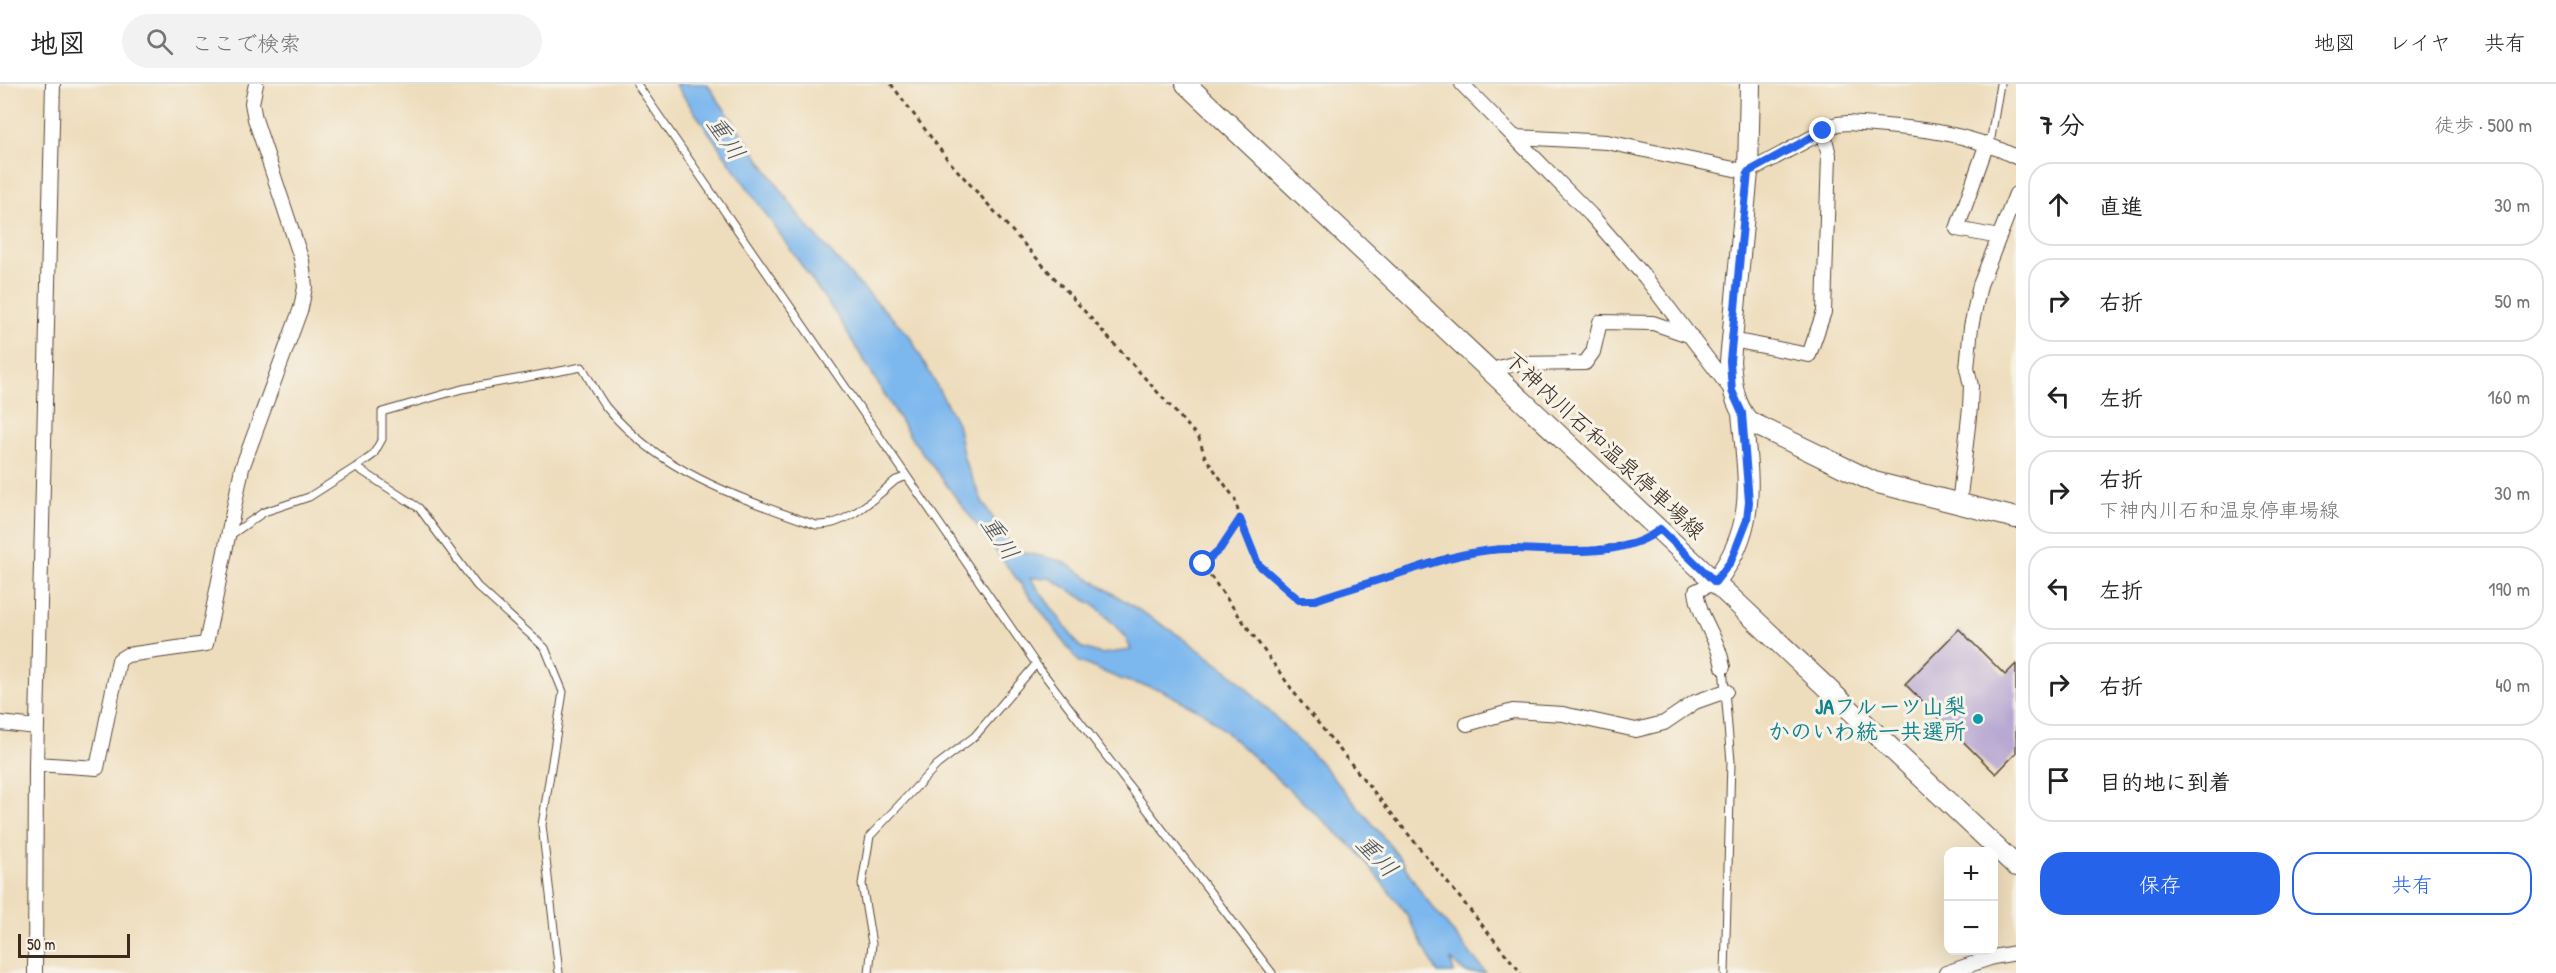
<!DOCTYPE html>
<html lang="ja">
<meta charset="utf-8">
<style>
body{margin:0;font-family:"Patrick Hand","Klee One",sans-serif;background:#f2f2f2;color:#222}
.controls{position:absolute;right:18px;bottom:18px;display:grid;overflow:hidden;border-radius:12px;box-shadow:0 6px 24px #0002}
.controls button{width:54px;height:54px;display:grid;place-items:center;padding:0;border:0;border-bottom:2px solid #e0e0e0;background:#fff;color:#222;font:30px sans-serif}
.scale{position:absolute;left:18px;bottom:15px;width:112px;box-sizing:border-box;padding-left:6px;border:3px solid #3b2a1e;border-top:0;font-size:16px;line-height:21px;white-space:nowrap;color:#3b2a1e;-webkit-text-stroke:4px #f7f3e8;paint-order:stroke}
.stop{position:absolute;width:18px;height:18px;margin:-14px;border:4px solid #2563eb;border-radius:50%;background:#fff}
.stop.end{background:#2563eb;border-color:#fff;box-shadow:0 2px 6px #0008}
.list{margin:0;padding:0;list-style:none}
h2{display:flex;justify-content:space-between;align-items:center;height:78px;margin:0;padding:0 24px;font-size:26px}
h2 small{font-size:20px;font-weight:400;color:#767676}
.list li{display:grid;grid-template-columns:39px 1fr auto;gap:18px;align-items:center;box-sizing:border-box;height:84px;margin:0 12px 12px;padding:0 12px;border:2px solid #e0e0e0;border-radius:24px}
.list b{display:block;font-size:22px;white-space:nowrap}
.list p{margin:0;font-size:20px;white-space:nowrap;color:#767676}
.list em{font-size:20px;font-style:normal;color:#767676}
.actions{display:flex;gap:12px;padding:18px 24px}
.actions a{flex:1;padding:14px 0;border:2px solid #2563eb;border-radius:24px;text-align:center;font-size:21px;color:#2563eb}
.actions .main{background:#2563eb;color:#fff}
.icon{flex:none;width:33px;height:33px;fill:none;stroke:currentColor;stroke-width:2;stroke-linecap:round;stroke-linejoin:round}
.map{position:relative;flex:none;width:2016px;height:889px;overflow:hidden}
header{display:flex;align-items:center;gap:36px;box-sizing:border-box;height:84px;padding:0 30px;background:#fff;border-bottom:2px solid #e0e0e0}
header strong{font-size:28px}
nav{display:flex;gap:33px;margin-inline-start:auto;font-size:21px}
.search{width:420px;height:54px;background:#f2f2f2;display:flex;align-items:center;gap:15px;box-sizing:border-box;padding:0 21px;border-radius:33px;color:#767676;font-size:22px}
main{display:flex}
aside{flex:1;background:#fff}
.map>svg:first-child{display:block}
.water{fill:#7cb7ee;stroke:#5c7086;stroke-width:1.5;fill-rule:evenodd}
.building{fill:#b3a2d0}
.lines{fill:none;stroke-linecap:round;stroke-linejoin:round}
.lane-casing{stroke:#564536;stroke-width:9}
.street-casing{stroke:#564536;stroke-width:16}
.secondary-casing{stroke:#564536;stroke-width:22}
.path{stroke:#564536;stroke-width:3;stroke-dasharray:4.5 4.5;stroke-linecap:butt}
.lane{stroke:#fff;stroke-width:7}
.street{stroke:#fff;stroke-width:14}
.secondary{stroke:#fff;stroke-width:20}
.route{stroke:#2563eb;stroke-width:8}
.culture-dot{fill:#0f9aa8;stroke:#f7f3e8;stroke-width:2}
.labels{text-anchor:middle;stroke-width:6;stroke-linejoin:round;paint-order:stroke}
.street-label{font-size:22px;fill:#3b2a1e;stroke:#f7f3e8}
.culture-label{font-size:22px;font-weight:bold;fill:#0d838f;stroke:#f7f3e8;text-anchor:end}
.water-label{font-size:24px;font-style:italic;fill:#4e545c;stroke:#f7f3e8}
</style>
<header>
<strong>地図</strong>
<div class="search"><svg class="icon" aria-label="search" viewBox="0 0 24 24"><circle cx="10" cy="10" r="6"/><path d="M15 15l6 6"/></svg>ここで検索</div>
<nav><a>地図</a><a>レイヤ</a><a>共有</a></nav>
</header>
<main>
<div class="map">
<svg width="2016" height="889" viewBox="0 0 2016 889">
<rect width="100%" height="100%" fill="#f7f3e8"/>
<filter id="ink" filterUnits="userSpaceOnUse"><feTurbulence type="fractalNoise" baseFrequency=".0167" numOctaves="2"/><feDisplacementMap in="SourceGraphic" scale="12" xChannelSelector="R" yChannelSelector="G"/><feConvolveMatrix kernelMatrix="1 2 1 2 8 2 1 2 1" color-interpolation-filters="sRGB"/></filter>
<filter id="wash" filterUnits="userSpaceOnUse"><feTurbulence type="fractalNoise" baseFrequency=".008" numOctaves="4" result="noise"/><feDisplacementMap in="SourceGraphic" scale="24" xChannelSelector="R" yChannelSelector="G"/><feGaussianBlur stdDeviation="1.35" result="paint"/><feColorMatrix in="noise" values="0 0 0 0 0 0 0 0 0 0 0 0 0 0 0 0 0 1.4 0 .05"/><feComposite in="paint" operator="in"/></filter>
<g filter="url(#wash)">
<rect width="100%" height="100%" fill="#eeddbc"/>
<path class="water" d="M675,0H707L802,136L855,196L909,251L957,339L964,375L983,419L1014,466L1062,477L1183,554L1233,591L1318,676L1371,738L1398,772L1423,811L1486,889H1466L1451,876L1454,889H1438L1405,828L1358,768L1206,630L1161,606L1123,596L1079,578L910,352L837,232ZM1030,494H1050L1097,523L1125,552L1131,566L1101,570L1080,563Z"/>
<g id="blocks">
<path class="building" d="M1959,545L2005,591L2016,580V669L1996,690L1905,600Z"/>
</g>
</g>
<g filter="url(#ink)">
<use href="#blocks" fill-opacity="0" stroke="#564536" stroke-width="1.5"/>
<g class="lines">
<g class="lane-casing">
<path id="lane" d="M637,0L1036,580L1272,889
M1990,60L2000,0
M356,383L373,371L382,355V328L462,305L582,283C590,296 597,311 606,323C660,388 739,414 816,441C846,443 874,414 896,396L905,393
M232,450L264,428L309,413L356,383L419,424L477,502L545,564L563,608L542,741L559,889
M1723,583L1731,678L1725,889
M869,889L872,860L862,800L870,752L937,681L975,652L1036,580"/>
</g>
<g class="street-casing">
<path id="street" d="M1462,0L1591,131L1645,193L1732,307
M1515,53L1607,58L1748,88L1837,40L1848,39C1908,44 1960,45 2016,73
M1987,59L1957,145L1999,153
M1732,256L1809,271L1824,228L1829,71L1823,47
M1492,286L1513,280L1585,279L1593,268L1600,238L1653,239L1691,252
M1959,421L1970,324L1971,302L1967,284L1971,243L1980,201L2016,110
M1715,498L1696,507C1699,535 1719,555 1723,583
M0,639L37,643
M1467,640L1513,627L1563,630L1636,646L1664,639L1695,618L1726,607
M36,680L97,684L119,576L127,571L206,560L242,384L301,224L305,203L302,177L255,35L252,19L256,0
M35,889L36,680L53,0
M1946,889L1993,873L2016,869"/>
</g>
<g class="secondary-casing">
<path id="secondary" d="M1186,0L2016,782
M1750,0L1748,88L1730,277C1732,300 1733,318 1748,337L1874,398L2016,434
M1715,498C1759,441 1748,395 1742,329"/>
</g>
<path class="path" d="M891,0L948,76L1199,354L1205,373L1235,415L1240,435L1258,480L1299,516H1315L1448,472L1510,465L1575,468L1646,456
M1240,435L1220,465L1206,476L1204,483L1301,618L1521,889"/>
<use href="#lane" class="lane"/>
<use href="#street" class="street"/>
<use href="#secondary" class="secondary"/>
</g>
</g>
<g class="lines" filter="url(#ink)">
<path class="route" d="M1203,480L1220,465L1240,435L1258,480L1299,516H1315C1346,505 1377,497 1407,487C1442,476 1476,464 1514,465C1557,466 1625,475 1660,445L1715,498L1731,477L1747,436L1749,418L1742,329L1732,307L1730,277L1748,88L1823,47"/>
</g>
<circle class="culture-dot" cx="1978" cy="635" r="6"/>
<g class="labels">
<g class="street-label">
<text transform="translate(1605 361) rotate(43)" y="8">下神内川石和温泉停車場線</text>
</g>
<g class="culture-label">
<text x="1966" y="630">JAフルーツ山梨<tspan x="1966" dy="25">かのいわ統一共選所</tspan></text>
</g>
<g class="water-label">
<text transform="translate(726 54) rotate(56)" y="8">重川</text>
<text transform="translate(1000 454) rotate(57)" y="8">重川</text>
<text transform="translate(1377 772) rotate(47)" y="8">重川</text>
</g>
</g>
</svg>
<div class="controls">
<button>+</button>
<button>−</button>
</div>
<div class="scale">50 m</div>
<div class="stop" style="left:1203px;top:480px"></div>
<div class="stop end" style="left:1823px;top:47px"></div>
</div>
<aside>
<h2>7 分<small>徒歩 · 500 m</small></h2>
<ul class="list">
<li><svg class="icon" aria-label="ahead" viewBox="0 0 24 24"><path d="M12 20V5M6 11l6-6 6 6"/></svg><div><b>直進</b></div><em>30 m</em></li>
<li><svg class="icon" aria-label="right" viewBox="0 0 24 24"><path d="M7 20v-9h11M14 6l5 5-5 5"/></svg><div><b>右折</b></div><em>50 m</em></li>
<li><svg class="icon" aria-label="left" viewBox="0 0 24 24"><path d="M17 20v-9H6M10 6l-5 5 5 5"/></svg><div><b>左折</b></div><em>160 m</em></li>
<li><svg class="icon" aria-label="right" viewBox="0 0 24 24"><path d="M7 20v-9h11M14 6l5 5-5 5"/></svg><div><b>右折</b><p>下神内川石和温泉停車場線</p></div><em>30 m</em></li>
<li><svg class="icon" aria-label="left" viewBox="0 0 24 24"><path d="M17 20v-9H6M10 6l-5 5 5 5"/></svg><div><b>左折</b></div><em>190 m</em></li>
<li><svg class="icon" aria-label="right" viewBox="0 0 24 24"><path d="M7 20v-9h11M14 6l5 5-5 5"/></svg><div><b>右折</b></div><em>40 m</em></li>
<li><svg class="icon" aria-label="arrive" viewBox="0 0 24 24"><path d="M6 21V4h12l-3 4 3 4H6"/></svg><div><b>目的地に到着</b></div></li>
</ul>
<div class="actions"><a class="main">保存</a><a>共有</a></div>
</aside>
</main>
